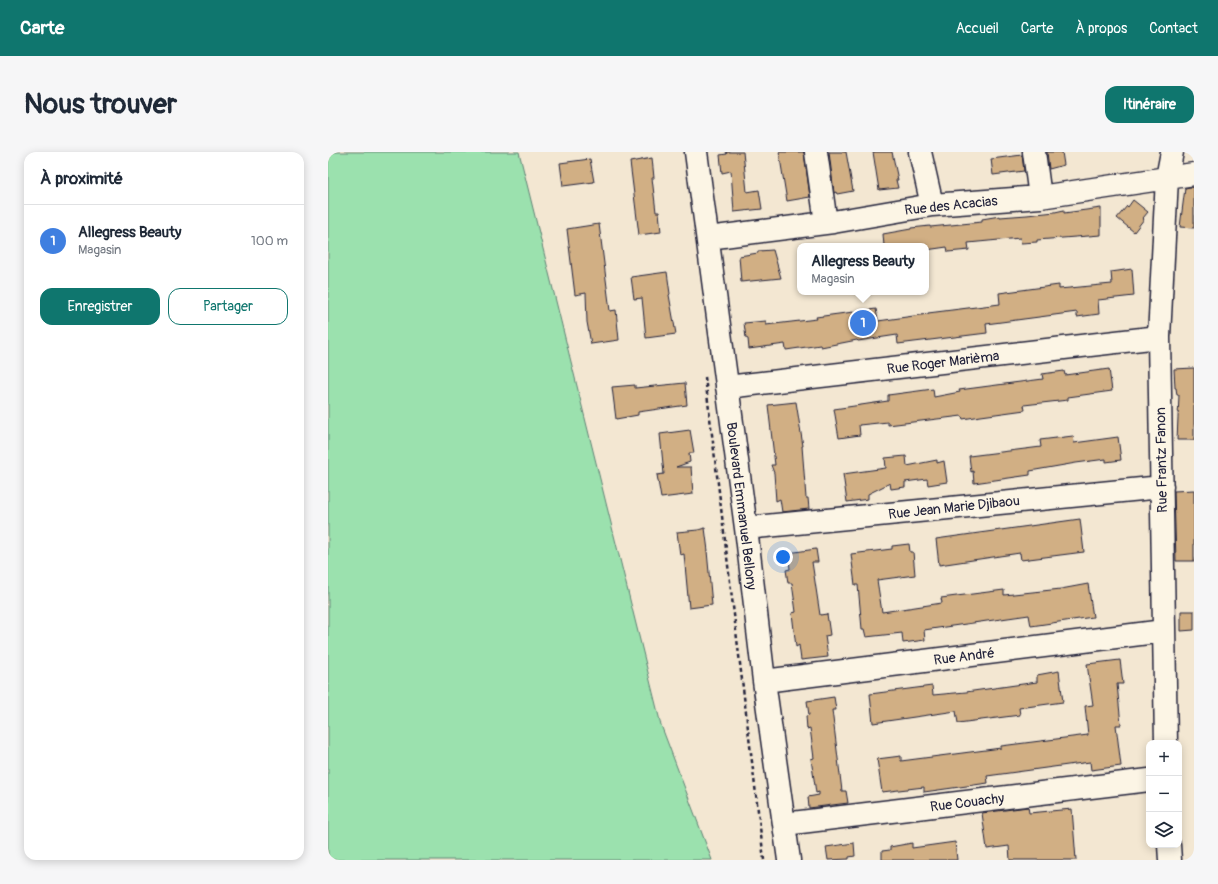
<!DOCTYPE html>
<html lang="fr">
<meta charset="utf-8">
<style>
body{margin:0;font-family:Pangolin,sans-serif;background:#f6f6f7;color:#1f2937}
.controls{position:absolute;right:12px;bottom:12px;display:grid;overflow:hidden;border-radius:8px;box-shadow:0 2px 10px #0003}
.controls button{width:36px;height:36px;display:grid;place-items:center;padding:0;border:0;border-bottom:1px solid #e0e1e3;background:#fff;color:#1f2937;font:20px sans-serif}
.you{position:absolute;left:455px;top:405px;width:14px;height:14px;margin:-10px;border:3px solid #fff;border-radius:50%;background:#1a73e8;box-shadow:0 0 0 6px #1a73e833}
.badge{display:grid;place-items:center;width:26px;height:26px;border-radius:50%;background:#0f766e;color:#fff;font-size:13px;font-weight:700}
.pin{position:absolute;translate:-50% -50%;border:2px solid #fff;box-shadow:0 1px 4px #0006}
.popup{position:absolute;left:469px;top:91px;width:132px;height:52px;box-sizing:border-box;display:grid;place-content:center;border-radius:8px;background:#fff;filter:drop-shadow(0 1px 3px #0005);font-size:13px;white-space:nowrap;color:#747a83}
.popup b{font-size:15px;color:#1f2937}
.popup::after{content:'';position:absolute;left:50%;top:100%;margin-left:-8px;border:8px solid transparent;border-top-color:#fff}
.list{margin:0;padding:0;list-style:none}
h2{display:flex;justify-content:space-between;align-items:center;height:52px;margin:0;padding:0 16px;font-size:17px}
h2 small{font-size:13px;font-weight:400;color:#747a83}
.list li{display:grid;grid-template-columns:26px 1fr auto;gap:12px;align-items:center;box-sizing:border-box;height:72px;padding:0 16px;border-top:1px solid #e0e1e3}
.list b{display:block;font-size:15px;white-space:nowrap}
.list p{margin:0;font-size:13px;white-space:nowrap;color:#747a83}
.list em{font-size:13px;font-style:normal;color:#747a83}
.actions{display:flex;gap:8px;padding:12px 16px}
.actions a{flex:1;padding:9px 0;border:1px solid #0f766e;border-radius:12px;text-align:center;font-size:14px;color:#0f766e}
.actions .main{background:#0f766e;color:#fff}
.icon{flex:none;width:22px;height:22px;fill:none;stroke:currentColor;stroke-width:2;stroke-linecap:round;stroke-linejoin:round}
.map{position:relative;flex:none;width:866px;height:708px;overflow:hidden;border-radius:12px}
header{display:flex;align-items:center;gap:24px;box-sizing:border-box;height:56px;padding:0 20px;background:#0f766e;color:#fff}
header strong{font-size:19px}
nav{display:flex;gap:22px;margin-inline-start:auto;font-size:14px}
.intro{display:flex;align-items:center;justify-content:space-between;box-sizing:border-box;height:96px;padding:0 24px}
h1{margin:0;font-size:28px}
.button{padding:10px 18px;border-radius:12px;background:#0f766e;color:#fff;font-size:14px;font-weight:700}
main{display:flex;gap:24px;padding:0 24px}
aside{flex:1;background:#fff;border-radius:12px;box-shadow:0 2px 10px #0003}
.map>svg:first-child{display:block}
.green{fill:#9be1ae;stroke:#5e8274}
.building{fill:#d1af84;stroke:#22223b}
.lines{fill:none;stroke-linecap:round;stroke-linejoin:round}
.minor-casing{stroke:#22223b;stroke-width:25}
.path{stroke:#22223b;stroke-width:2.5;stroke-dasharray:4 3;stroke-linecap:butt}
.minor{stroke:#fcf5e5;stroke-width:22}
.labels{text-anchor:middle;stroke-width:3;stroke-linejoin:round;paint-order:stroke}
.street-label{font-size:14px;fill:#22223b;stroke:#fcf5e5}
</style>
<header>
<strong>Carte</strong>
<nav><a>Accueil</a><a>Carte</a><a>À propos</a><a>Contact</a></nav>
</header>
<div class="intro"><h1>Nous trouver</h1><a class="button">Itinéraire</a></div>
<main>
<aside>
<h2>À proximité<small></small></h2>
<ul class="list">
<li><span class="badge" style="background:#3f7fe0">1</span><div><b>Allegress Beauty</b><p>Magasin</p></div><em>100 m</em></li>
</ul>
<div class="actions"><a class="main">Enregistrer</a><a>Partager</a></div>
</aside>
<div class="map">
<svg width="866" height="708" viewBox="0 0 866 708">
<rect width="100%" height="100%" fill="#f3e7d2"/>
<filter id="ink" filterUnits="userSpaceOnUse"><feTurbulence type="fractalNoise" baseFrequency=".025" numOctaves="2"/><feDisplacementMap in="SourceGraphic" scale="8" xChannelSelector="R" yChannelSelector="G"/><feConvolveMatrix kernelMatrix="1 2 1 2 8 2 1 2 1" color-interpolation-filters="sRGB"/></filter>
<g filter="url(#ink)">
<path class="green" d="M0,0H191L333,573L384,708H0Z"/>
<path class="building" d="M398,0H415L419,40L431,38L434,57L406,60L403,19L394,21L392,3L399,2Z
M451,0H476L482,45L459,49Z
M501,0H518L525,39L509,42L508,40L506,41Z
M545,0H564L570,28H568L570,36L551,38Z
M719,0H734L736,13L721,17Z
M694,3L696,19L665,23L663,7Z
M324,6L326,26H324L328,60H331L333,80L311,83L302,10Z
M262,7L266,30L235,34L232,11Z
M862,35L866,36V76L852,75L857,36Z
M805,48L820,60L815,66L816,67L806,80L789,66L799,54L800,55Z
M773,56V83L709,88V90L693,91L692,86L640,91L641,98L620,100L619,95L598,98V94H556L555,82L583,77V76L602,74V75L654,70V67L672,64V65L699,63L727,60L736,58V61Z
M271,72L282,159L288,158L291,188L263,192L259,170L258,141L247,143L239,77Z
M445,98L453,126L413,130L411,104L430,101V99Z
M804,117L806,144L770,148L771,162L749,165V160L658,172L659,181L570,192L569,183L530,189L529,188L493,195L492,193L458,198L457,192L421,197L420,187L418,186L416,171L438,169V173L489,167L488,165L548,157L550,169L600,162V161L672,152L671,141L731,133V137L784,132L783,120Z
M339,120L342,142L341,143L348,182L318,186L314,146L306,147L303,125Z
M866,216V288H849L851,243H849L848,236H847L846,217Z
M781,217L784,239L740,245V248L696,253L697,258L653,264L635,267L634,264L560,273V270L531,273L532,283L511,286L506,257L560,249V243L605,237L606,245L632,240L631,238L715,227L714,222L736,219L737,223Z
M357,231L359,253L310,260V263L288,267L284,235L307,233V236Z
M468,250L475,294H474L478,346H480L481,357L454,360L452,347L448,349L446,321L443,313H447L440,253Z
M362,278L366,301H361L362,310L348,315H363L365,342L333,346L329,323L336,322L332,282Z
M745,284L746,291L790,285L793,308L778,310V307L748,311L702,319V323L646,331L645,319L643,320L641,304L713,295L712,288Z
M578,304L579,314L609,308V311L616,309L619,330L600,333L599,327L577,330V335L563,337L562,331L540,342V347L519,350L515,322L558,316L557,306Z
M866,338V409H848L846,339Z
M752,367L756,400L693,408L692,401L611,413L608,387Z
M377,376L380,399H379L384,453L361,456L356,402L352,403L349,380L370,378Z
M581,392L582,400H585L587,423L549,428L554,460L614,451L613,446L676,438V443L733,437L760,432L765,465L703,474L701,463L596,478L597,488L575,491L574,481L538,485L536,477H534L530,433H527L523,402L564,397V394Z
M488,397L490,410H484L492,463L499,462L502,483L497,484L500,505L473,508L471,493L468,495L464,461L468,460L464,431H460L459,424L458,418L462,417L460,401Z
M853,459H866V478L853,479Z
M792,508L795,532H789L793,573H788L793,614L763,618L762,610L659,624L660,631L596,640V635L554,640L549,607L573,604V609L673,596V594L760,583L757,554L765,553L759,512Z
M731,519L735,550L691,556L692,563L630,571L628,559L545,571L542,542L604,534L605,543L638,540L709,530V523Z
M506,545L508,558H504L514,639H518L520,651L481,656L480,645L491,643V640L488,641L486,627L483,607L486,606L482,576L479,577L478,564L481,563L479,549Z
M700,655L701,661L744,657L748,708H682L681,694L659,697L654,661Z
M627,690L629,708H554V699L562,698V695L584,691V696Z
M526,691L527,704L521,705V707L500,708L498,695Z"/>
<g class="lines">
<g class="minor-casing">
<path id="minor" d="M368,0L418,376L436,529L461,708
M488,0L498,71
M592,0L604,53
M706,0L712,45
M380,86L505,70L604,53L712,45L866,22
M399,235L831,185
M418,376L834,335
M436,529L836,479
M838,591L831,185L839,26L844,0
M456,672L821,628
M841,693L842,708"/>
</g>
<path class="path" d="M377,225L436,708"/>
<use href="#minor" class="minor"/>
</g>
</g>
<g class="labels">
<g class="street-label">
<text transform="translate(623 53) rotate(-6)" y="5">Rue des Acacias</text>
<text transform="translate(615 210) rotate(-7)" y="5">Rue Roger Marièma</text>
<text transform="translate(833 308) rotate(-91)" y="5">Rue Frantz Fanon</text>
<text transform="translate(414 354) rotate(83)" y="5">Boulevard Emmanuel Bellony</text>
<text transform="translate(626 355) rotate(-6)" y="5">Rue Jean Marie Djibaou</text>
<text transform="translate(636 504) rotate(-7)" y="5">Rue André</text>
<text transform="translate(639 650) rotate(-7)" y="5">Rue Couachy</text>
</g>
</g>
</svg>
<div class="controls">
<button>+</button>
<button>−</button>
<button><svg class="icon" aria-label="layers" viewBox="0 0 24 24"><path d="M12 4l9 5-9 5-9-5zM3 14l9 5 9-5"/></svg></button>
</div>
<div class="you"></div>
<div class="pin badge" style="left:535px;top:171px;background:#3f7fe0">1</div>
<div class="popup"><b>Allegress Beauty</b>Magasin</div>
</div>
</main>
